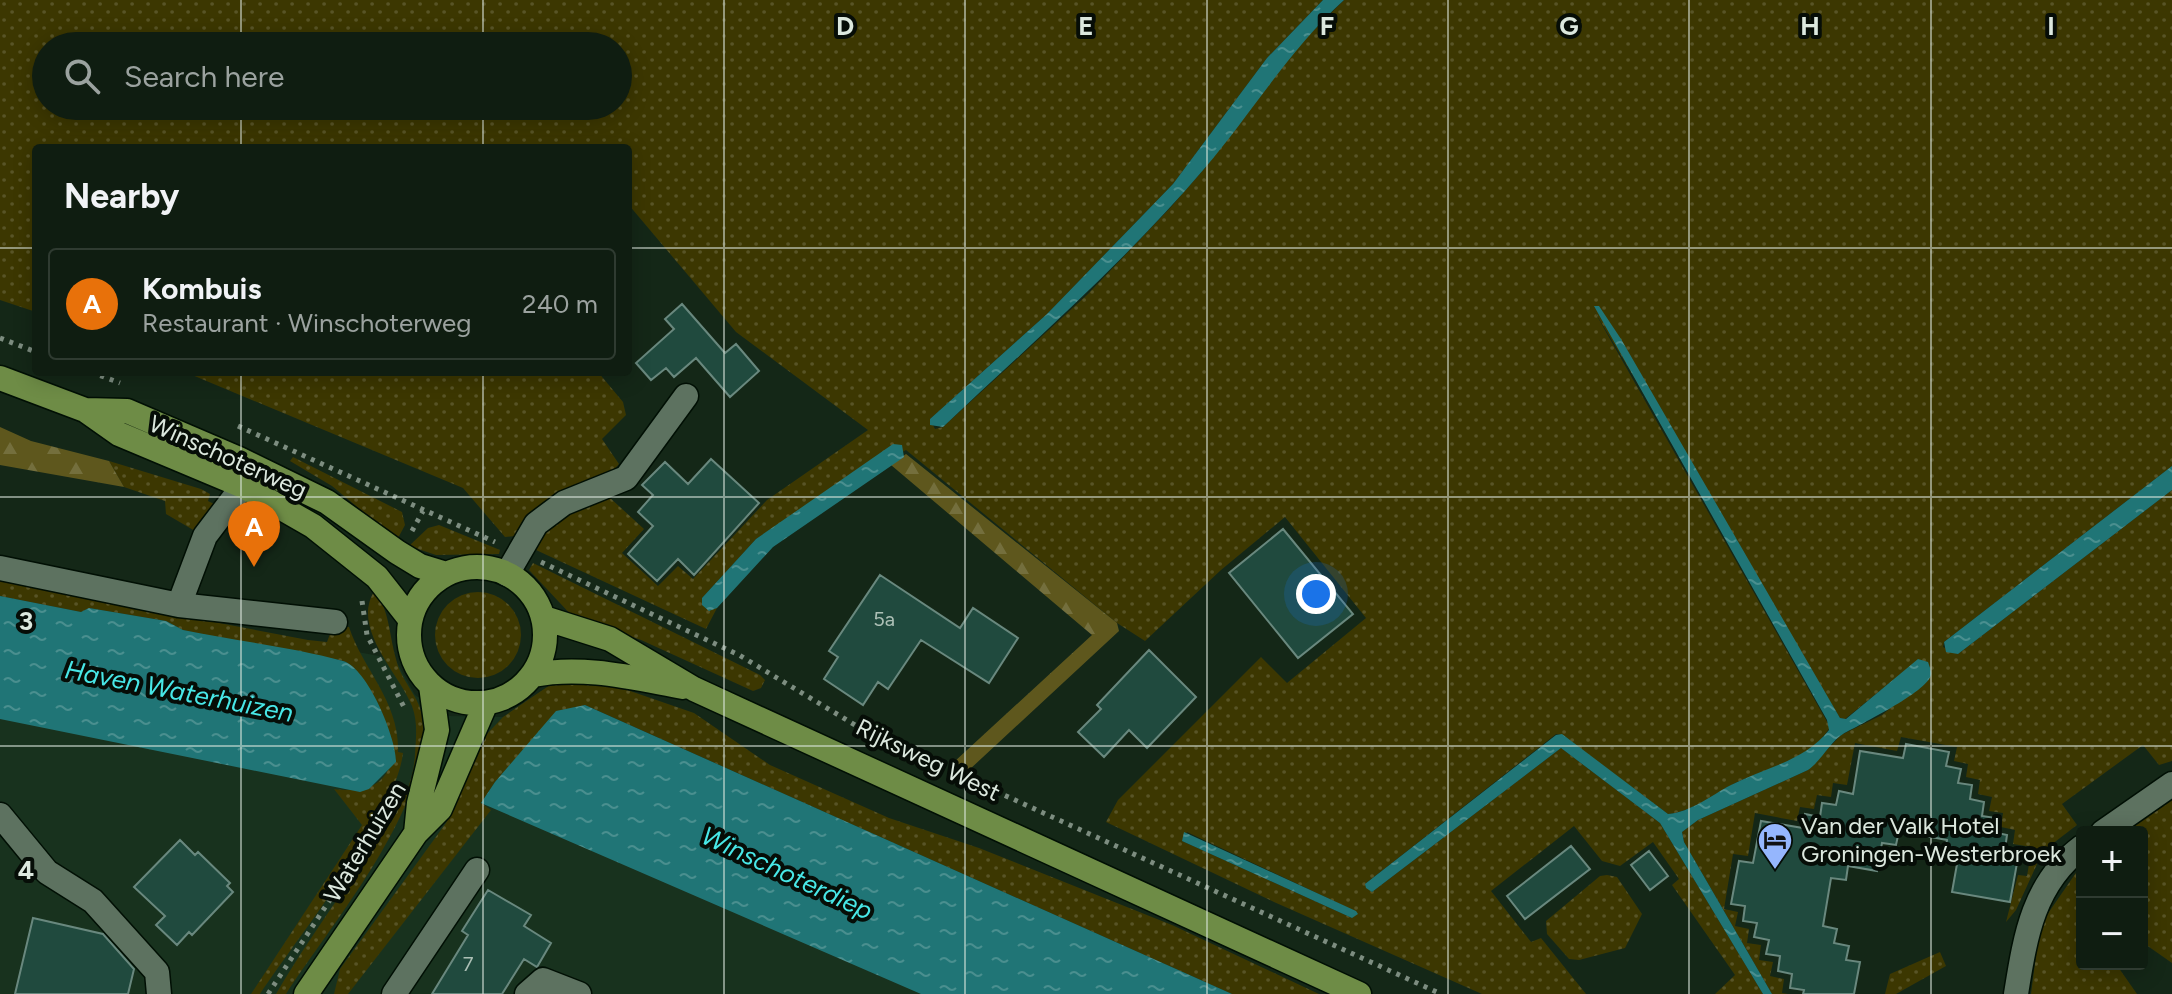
<!DOCTYPE html>
<meta charset="utf-8">
<style>
body{margin:0;font-family:Figtree,sans-serif;background:#1d2a1f;color:#f1f3f6}
.controls{position:absolute;right:24px;bottom:24px;display:grid;overflow:hidden;border-radius:8px;box-shadow:0 4px 20px #0003}
.controls button{width:72px;height:72px;display:grid;place-items:center;padding:0;border:0;border-bottom:2px solid #2f3b31;background:#0f1d11;color:#f1f3f6;font:40px sans-serif}
.you{position:absolute;left:1316px;top:594px;width:28px;height:28px;margin:-20px;border:6px solid #fff;border-radius:50%;background:#1a73e8;box-shadow:0 0 0 12px #1a73e833}
.badge{display:grid;place-items:center;width:52px;height:52px;border-radius:50%;background:#d93025;color:#fff;font-size:26px;font-weight:700}
.pin{position:absolute;translate:-50% -66px;filter:drop-shadow(0 2px 4px #0008)}
.pin::after{content:'';position:absolute;top:42px;width:28px;height:24px;background:inherit;clip-path:polygon(0 0,100% 0,50% 100%)}
.list{margin:0;padding:0;list-style:none}
h2{display:flex;justify-content:space-between;align-items:center;height:104px;margin:0;padding:0 32px;font-size:34px}
h2 small{font-size:26px;font-weight:400;color:#9ba29f}
.list li{display:grid;grid-template-columns:52px 1fr auto;gap:24px;align-items:center;box-sizing:border-box;height:112px;margin:0 16px 16px;padding:0 16px;border:2px solid #2f3b31;border-radius:8px}
.list b{display:block;font-size:30px;white-space:nowrap}
.list p{margin:0;font-size:26px;white-space:nowrap;color:#9ba29f}
.list em{font-size:26px;font-style:normal;color:#9ba29f}
.icon{flex:none;width:44px;height:44px;fill:none;stroke:currentColor;stroke-width:2;stroke-linecap:round;stroke-linejoin:round}
.map{position:relative;flex:none;width:2172px;height:994px;overflow:hidden}
.search{position:absolute;background:#0f1d11;box-shadow:0 4px 20px #0003;left:32px;top:32px;width:600px;height:88px;display:flex;align-items:center;gap:20px;box-sizing:border-box;padding:0 28px;border-radius:44px;color:#9ba29f;font-size:30px}
.panel{position:absolute;background:#0f1d11;box-shadow:0 4px 20px #0003;left:32px;top:144px;width:600px;height:232px;border-radius:8px}
.map>svg:first-child{display:block}
.built{fill:#18321e}
.grass{fill:url(#grass-dots);fill-rule:evenodd}
.forest{fill:url(#forest-firs)}
.water{fill:url(#water-ripples)}
.building{fill:#204a3e;stroke:#69887e;stroke-width:2}
.lines{fill:none;stroke-linecap:round;stroke-linejoin:round}
.minor-casing{stroke:#010f04;stroke-width:27}
.major-casing{stroke:#010f04;stroke-width:27}
.path{stroke:#7d8d80;stroke-width:5;stroke-dasharray:4 6;stroke-linecap:butt}
.minor{stroke:#5d7260;stroke-width:24}
.major{stroke:#6e8c46;stroke-width:24}
.grid{fill:none;stroke:#dce8de;stroke-width:2;stroke-opacity:0.55}
.labels{text-anchor:middle;stroke-width:8;stroke-linejoin:round;paint-order:stroke}
.number-label{font-size:20px;fill:#adc0b6}
.street-label{font-size:24px;fill:#dce8de;stroke:#060d07}
.poi-label{font-size:24px;fill:#dce8de;stroke:#060d07;text-anchor:start}
.water-label{font-size:26px;font-style:italic;fill:#48e7e7;stroke:#060d07}
.grid-label{font-size:26px;text-anchor:middle;font-weight:bold;fill:#dce8de;stroke:#060d07;stroke-width:8;stroke-linejoin:round;paint-order:stroke}
</style>
<div class="map">
<svg width="2172" height="994" viewBox="0 0 2172 994">
<defs>
<pattern id="grass-dots" width="8" height="8" patternUnits="userSpaceOnUse" patternTransform="scale(2)"><rect width="8" height="8" fill="#3c3701"/><path d="M2 2h.1M6 6h.1" fill="none" stroke="#585426" stroke-width="1.8" stroke-linecap="round"/></pattern>
<pattern id="forest-firs" width="22" height="20" patternUnits="userSpaceOnUse" patternTransform="scale(2)"><rect width="22" height="20" fill="#5e571d"/><path d="M5 1l3.5 6h-7zM16 11l3.5 6h-7z" fill="#746f3d"/></pattern>
<pattern id="water-ripples" width="26" height="14" patternUnits="userSpaceOnUse" patternTransform="scale(2)"><rect width="26" height="14" fill="#207576"/><path d="M2 4q2-2 4 0t4 0M15 11q2-2 4 0t4 0" fill="none" stroke="#4a8f8f"/></pattern>
</defs>
<rect width="100%" height="100%" fill="#142717"/>
<path class="built" d="M0,585L395,659L415,695L449,716L503,717L541,691L1268,994H0Z"/>
<path class="grass" d="M0,0H1323L1267,58L1173,184L1047,314L930,419L935,429L943,427L1088,294L1170,208L1205,168L1290,54L1344,0H2172V466L1944,642L1943,647L1958,654L2172,490V761L2159,765L2143,745L2062,804L2077,825L2043,851L2016,910L2006,922L2018,875L2027,876L2032,847L2013,844L2015,830L2001,827L2003,813L1989,811L1992,797L1978,794L1980,780L1966,777L1968,764L1954,761L1957,747L1901,737L1897,751L1855,743L1847,785L1833,783L1831,797L1817,795L1814,809L1800,807L1797,821L1755,813L1748,856L1733,854L1724,909L1738,912L1735,926L1749,929L1747,943L1761,945L1759,960L1773,962L1770,976L1784,979L1782,993L1788,994H1772L1684,842L1682,832L1698,820L1808,770L1841,735L1882,715L1931,675L1918,660L1845,719L1840,718L1593,309L1830,727C1812,759 1766,768 1735,783C1714,794 1692,812 1668,814L1562,735L1556,734L1365,884L1372,892L1561,748L1660,823L1763,994H1715L1735,975L1672,885L1679,879L1653,842L1620,866L1602,861L1574,826L1491,891L1531,942L1541,938L1586,994H1482L1274,902L1106,822L1118,800L1261,657L1287,683L1366,618L1285,517L1221,570L1145,641L1117,623L906,450L823,495L756,539L702,598L706,609L717,608L706,629L536,550C544,515 579,509 609,497L644,529L622,553L658,586L678,566L693,579L767,500L868,430L736,332L628,204V148H581L577,144L571,148H36V312L0,300ZM46,46H618V106H46ZM1187,832L1355,911L1352,918L1182,841Z
M185,372H598L623,402L626,415L602,439L619,464C590,496 540,502 515,536L505,537L463,488Z
M293,457L402,512L405,525L397,540L332,486L290,461Z
M109,461L201,489L210,494L208,501L216,505L195,531L166,514L165,501L124,487Z
M439,525L500,550L499,554L436,555L409,546L428,528Z
M533,563L760,675L765,680L761,688L753,691L641,640L574,618L529,570Z
M0,575L135,607L308,640L327,642L333,626L349,627C363,670 400,702 398,752L403,753C396,815 298,937 260,994H251L362,825L334,789C405,798 400,742 373,696C367,686 357,668 346,662C338,658 320,658 310,656C268,648 226,639 183,630L166,621L89,608L81,612L0,596Z
M375,590C390,613 389,634 396,659C401,682 420,696 423,720C432,806 332,923 286,994H276C298,956 324,919 349,882C375,843 413,803 415,754C416,738 418,722 412,706C399,673 350,628 375,590Z
M435 635a43 43 0 1 1 86 0a43 43 0 1 1-86 0Z
M565,681L610,684L694,713L770,765L889,818L979,848L1172,925L1319,994H1232L585,705L556,712L495,782L481,803L491,810L348,994H334L340,969L446,823L485,736L503,717L550,685Z
M2172,798V963L2142,942V832H2125Z
M2082,864V964H2116L2137,994H2031L2040,925Z
M1607,875L1617,877L1642,914L1625,948L1579,960L1569,959L1547,934L1546,921L1600,876Z
M1940,952L1946,966L1896,994H1885L1890,974Z"/>
<path class="forest" d="M0,427L31,441L109,461L124,487L0,465Z
M906,454L1117,623L1119,631L969,770L954,762L1092,635L891,465Z"/>
<path class="water" d="M1323,0H1344C1289,50 1252,113 1204,169C1124,263 1032,343 943,427L930,425V419L1047,314L1173,184L1267,58Z
M1594,306H1599L1621,339L1840,718L1846,719L1918,659L1928,662C1929,665 1932,672 1931,675C1927,692 1859,725 1843,734C1830,742 1822,760 1808,770L1698,820L1682,832L1684,842L1772,994H1763L1660,823L1561,748L1372,892L1366,888L1365,884L1556,735L1562,734L1668,814C1691,812 1710,796 1731,785C1764,768 1805,761 1829,730L1827,720Z
M893,444L902,445L904,457L773,547L717,608L709,611L702,605V598L756,539Z
M2172,466V490L1958,654L1946,652L1944,642Z
M0,596L81,612L89,608L166,621L183,630C236,641 292,647 343,661C368,668 397,740 396,762L369,789L360,792L0,719Z
M585,705L1232,994H921L481,803L495,782L556,711Z
M1184,832L1356,911L1358,914L1352,918L1182,841Z"/>
<path class="building" d="M682,304L725,353L736,344L759,371L730,397L696,358L674,377L666,368L651,380L636,363L674,329L665,319Z
M711,459L759,503L694,575L678,559L657,581L628,554L653,526L638,512L653,495L642,485L665,462L688,484Z
M1283,529L1353,614L1298,658L1229,573Z
M880,575L960,628L973,608L1018,638L989,683L921,640L888,689L878,682L863,705L824,679L838,657L829,651Z
M1149,650L1196,697L1147,748L1129,730L1104,757L1078,732L1101,709L1097,705Z
M1906,744L1949,752L1946,766L1961,769L1958,783L1972,785L1970,799L1984,802L1982,816L1996,818L1993,832L2007,835L2005,849L2019,852L2010,902L1952,892L1957,864L1943,861L1947,840L1899,831L1896,845L1882,843L1877,871L1848,866L1846,880L1831,878L1823,926L1837,929L1834,943L1849,946L1846,960L1860,962L1854,994H1803L1804,990L1790,988L1792,974L1778,971L1780,956L1766,954L1769,940L1754,937L1757,923L1743,921L1745,906L1731,904L1739,861L1753,863L1761,821L1803,828L1805,814L1820,817L1822,803L1836,805L1839,791L1853,794L1860,751L1903,758Z
M180,840L195,855L198,852L230,883L227,886L233,892L192,935L189,932L177,945L156,925L165,916L134,887Z
M1571,846L1590,869L1525,919L1507,896Z
M1649,851L1668,876L1650,890L1631,865Z
M488,890L531,915L524,926L551,943L537,967L524,959L502,994H432L468,935L462,931Z
M33,918L103,934L134,969L128,994H15Z"/>
<g class="lines">
<g class="minor-casing">
<path id="minor" d="M0,568L179,605L335,622
M507,574L536,524L564,503L626,478L686,396
M179,605L205,536L243,486
M0,815L47,872L93,901L157,972L159,994
M2103,832L2172,784
M394,994L477,870
M527,994L543,980L579,994
M2016,994C2025,938 2033,883 2082,847"/>
</g>
<g class="major-casing">
<path id="major" d="M0,378L85,410L119,434L243,486L313,526L377,577L410,619
M85,410L127,411L239,459L327,502L397,552L420,566L446,574
M409 635a68 68 0 1 1 136 0a68 68 0 1 1-136 0Z
M544,618L610,639L694,689L1359,994
M533,675C583,665 633,678 683,687
M416,833L419,803L437,730L431,686
M306,994L416,833L440,809L486,703"/>
</g>
<path class="path" d="M0,338L36,352
M91,372L120,383
M238,426L495,542
M412,531L423,511
M541,562L739,655L870,734L1441,994
M362,601L367,635L405,709
M268,994L391,807"/>
<use href="#minor" class="minor"/>
<use href="#major" class="major"/>
</g>
<path class="grid" d="M241,0V46M483,0V46M724,0V994M965,0V994M1207,0V994M1448,0V994M1689,0V994M1931,0V994M241,106V148M483,106V148M0,248H36M628,248H2172M241,372V994M483,372V994M0,497H2172M0,746H2172"/>
<defs>
<g id="hotel-pin" transform="scale(1.8)"><path d="M0 17L-7.5 6A9.5 9.5 0 1 1 7.5 6Z" fill="#95b6fd" stroke="#060d07"/><path d="M-6-4.5h1.5V1H6V5H4.5V3h-9V5H-6ZM-4 0a1.8 1.8 0 1 1 3.6 0ZM.5 0V-2.5h3Q6-2.5 6 0Z" fill="#111"/></g>
</defs>
<g fill-rule="evenodd">
<use href="#hotel-pin" x="1775" y="840"/>
</g>
<g class="labels">
<g class="number-label">
<text x="884" y="626">5a</text>
<text x="468" y="971">7</text>
</g>
<g class="street-label">
<text transform="translate(228 457) rotate(24)" y="8">Winschoterweg</text>
<text transform="translate(928 760) rotate(26)" y="8">Rijksweg West</text>
<text transform="translate(365 842) rotate(-59)" y="8">Waterhuizen</text>
</g>
<g class="poi-label">
<text x="1801" y="834">Van der Valk Hotel<tspan x="1801" dy="28">Groningen-Westerbroek</tspan></text>
</g>
<g class="water-label">
<text transform="translate(179 691) rotate(11)" y="9">Haven Waterhuizen</text>
<text transform="translate(787 873) rotate(25)" y="9">Winschoterdiep</text>
</g>
</g>
<g class="grid-label">
<text x="845" y="35">D</text>
<text x="1086" y="35">E</text>
<text x="1327" y="35">F</text>
<text x="1569" y="35">G</text>
<text x="1810" y="35">H</text>
<text x="2051" y="35">I</text>
<text x="26" y="630">3</text>
<text x="26" y="879">4</text>
</g>
</svg>
<div class="controls">
<button>+</button>
<button>−</button>
</div>
<div class="you"></div>
<div class="pin badge" style="left:254px;top:567px;background:#e8710a">A</div>
<div class="search"><svg class="icon" aria-label="search" viewBox="0 0 24 24"><circle cx="10" cy="10" r="6"/><path d="M15 15l6 6"/></svg>Search here</div>
<section class="panel">
<h2>Nearby<small></small></h2>
<ul class="list">
<li><span class="badge" style="background:#e8710a">A</span><div><b>Kombuis</b><p>Restaurant · Winschoterweg</p></div><em>240 m</em></li>
</ul>
</section>
</div>
